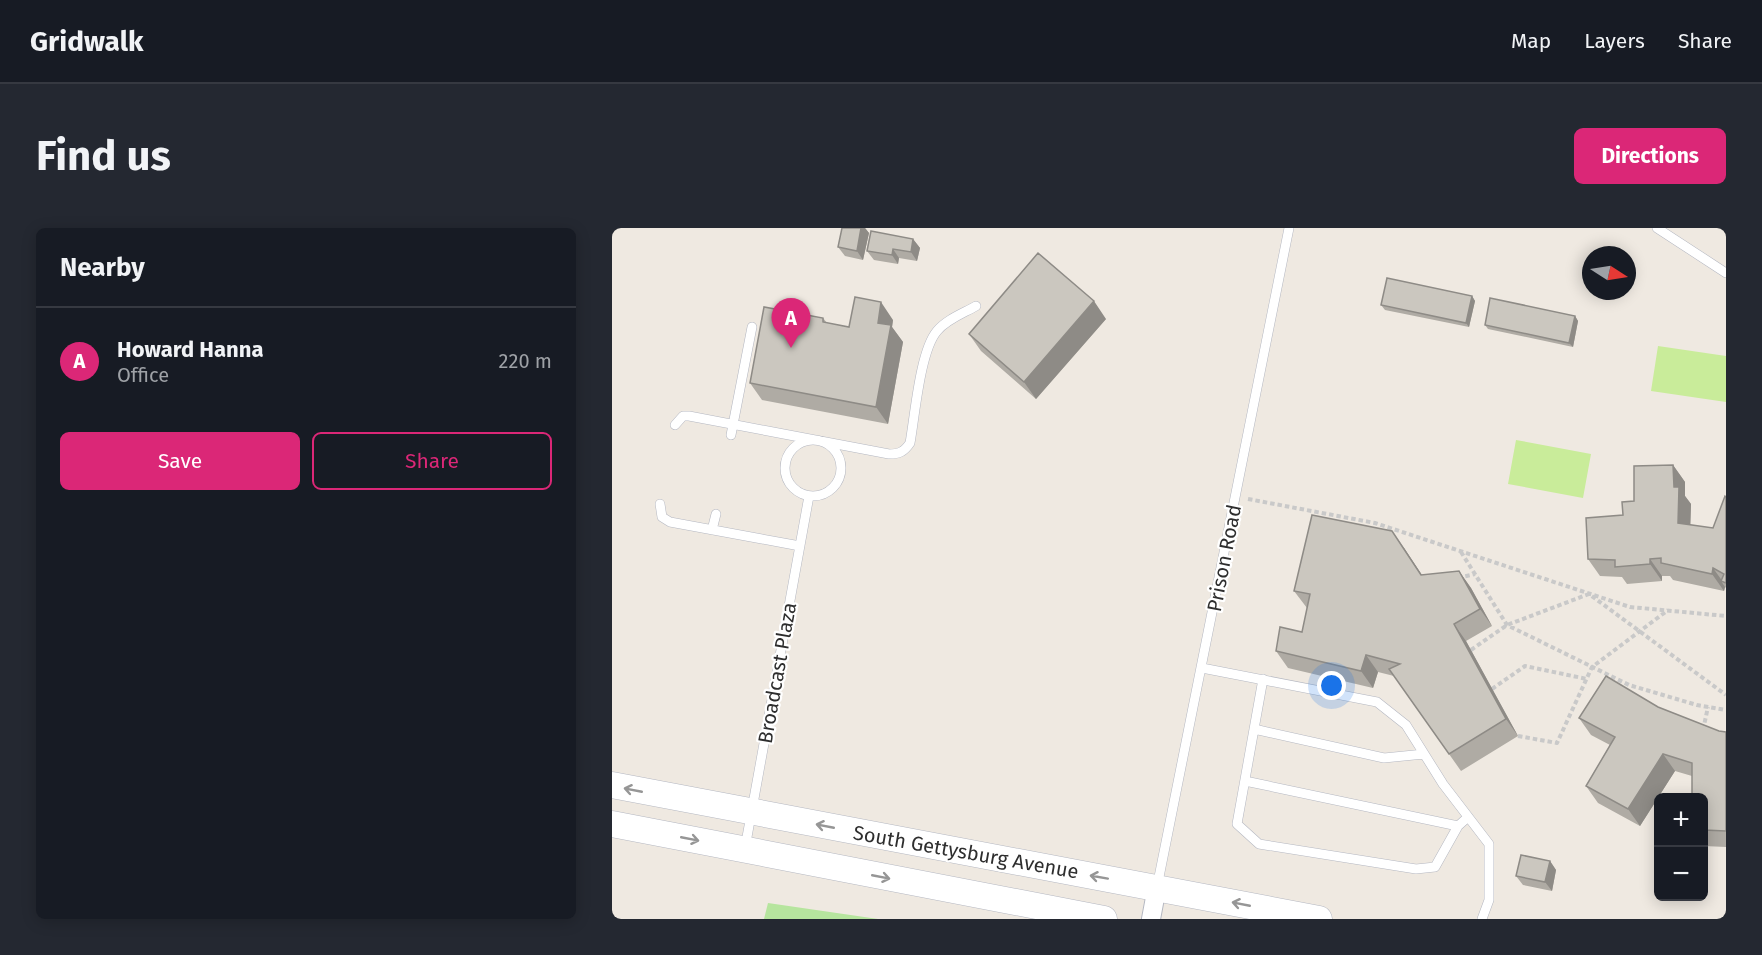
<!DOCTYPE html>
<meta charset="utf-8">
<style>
body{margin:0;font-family:"Fira Sans",sans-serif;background:#242831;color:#f1f3f6}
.controls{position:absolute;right:18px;bottom:18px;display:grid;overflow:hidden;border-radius:9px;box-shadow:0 3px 15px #0003}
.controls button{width:54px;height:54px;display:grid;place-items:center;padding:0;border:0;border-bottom:2px solid #363941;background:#171b24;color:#f1f3f6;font:30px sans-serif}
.compass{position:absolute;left:970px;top:18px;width:54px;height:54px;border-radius:50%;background:#171b24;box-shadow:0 3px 15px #0003;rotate:102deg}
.you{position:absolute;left:720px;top:458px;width:21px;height:21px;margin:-15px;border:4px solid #fff;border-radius:50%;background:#1a73e8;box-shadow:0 0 0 9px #1a73e833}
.badge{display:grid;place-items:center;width:39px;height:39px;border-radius:50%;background:#db2777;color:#fff;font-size:20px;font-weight:700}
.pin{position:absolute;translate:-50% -50px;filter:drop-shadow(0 2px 3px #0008)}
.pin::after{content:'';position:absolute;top:32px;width:21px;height:18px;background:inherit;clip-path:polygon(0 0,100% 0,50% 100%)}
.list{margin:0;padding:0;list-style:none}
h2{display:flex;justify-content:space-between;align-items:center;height:78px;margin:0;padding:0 24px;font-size:26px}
h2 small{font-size:20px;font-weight:400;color:#9ea1a6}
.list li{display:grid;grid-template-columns:39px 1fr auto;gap:18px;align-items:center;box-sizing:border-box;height:108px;padding:0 24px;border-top:2px solid #363941}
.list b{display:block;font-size:22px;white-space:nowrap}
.list p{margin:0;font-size:20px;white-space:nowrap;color:#9ea1a6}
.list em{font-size:20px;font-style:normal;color:#9ea1a6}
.actions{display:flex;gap:12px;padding:18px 24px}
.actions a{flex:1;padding:14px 0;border:2px solid #db2777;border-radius:9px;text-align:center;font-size:21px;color:#db2777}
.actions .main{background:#db2777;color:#fff}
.map{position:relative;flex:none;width:1114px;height:691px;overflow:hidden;border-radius:9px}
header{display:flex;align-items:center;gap:36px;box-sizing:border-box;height:84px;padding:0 30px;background:#171b24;border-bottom:2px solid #363941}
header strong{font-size:28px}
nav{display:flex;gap:33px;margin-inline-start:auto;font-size:21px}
.intro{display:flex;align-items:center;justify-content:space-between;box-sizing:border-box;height:144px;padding:0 36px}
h1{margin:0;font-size:42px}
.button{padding:15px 27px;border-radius:9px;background:#db2777;color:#fff;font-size:21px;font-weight:700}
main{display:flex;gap:36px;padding:0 36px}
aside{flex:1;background:#171b24;border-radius:9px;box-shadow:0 3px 15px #0003}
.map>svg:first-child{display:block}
.green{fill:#b6e59e}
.pitch{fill:#c9ec9a}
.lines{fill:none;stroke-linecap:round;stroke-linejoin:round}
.lane-casing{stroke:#b4b7c1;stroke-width:10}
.street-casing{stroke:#b4b7c1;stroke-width:20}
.secondary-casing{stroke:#b4b7c1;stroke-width:27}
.path{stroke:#c9c9c9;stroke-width:4;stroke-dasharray:4.5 3;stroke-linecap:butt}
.lane{stroke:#fff;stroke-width:9}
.street{stroke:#fff;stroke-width:18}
.secondary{stroke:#fff;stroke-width:26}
.wall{fill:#afaba4}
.shaded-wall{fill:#8e8b86}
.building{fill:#cbc7bf;stroke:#8e8b86;stroke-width:1.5}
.oneway{stroke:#969696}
.labels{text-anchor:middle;stroke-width:4.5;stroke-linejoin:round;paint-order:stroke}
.street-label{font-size:20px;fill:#2e2e2e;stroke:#fff}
</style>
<header>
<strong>Gridwalk</strong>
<nav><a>Map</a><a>Layers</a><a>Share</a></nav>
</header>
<div class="intro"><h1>Find us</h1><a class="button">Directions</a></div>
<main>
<aside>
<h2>Nearby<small></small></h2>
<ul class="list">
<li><span class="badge">A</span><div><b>Howard Hanna</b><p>Office</p></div><em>220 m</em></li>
</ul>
<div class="actions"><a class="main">Save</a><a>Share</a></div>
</aside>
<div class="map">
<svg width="1114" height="691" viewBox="0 0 1114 691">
<rect width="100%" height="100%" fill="#efe9e1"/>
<path class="green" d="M156,675L266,691H152Z"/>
<path class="pitch" d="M1046,118L1114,128V174L1039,163Z
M904,212L979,226L971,270L896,256Z"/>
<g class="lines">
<g class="lane-casing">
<path id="lane" d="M1045,0L1114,45
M63,197L71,188H77L277,226C287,226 292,224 298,215C303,187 308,123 325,103C335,91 352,85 364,78
M119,207L140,99
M173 240a28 28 0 1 1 56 0a28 28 0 1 1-56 0Z
M48,276L50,289L58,294L188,318
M100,302L104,286
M590,440L765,474L794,497L831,556L877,616V672L870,691
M651,451L625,596L647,616L804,641L823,639L846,598L856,589
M642,501L772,530L812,526
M633,553L846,598
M133,620L197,268
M545,659L677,0"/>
</g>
<g class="street-casing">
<path id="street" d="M539,691L545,659"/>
</g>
<g class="secondary-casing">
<path id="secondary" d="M0,557L707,691
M0,596L492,691"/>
</g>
<path class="path" d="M636,271L763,295L1018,379L1114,388
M849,324L895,397L1017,457L1085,477L1114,482
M846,350L863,346
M859,422L895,397L977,366L1114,467
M880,461L913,438L975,451
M1091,502L1096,479
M906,508L945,515L980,439L1056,382"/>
<use href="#lane" class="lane"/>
<use href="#street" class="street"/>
<use href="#secondary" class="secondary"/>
</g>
<path class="wall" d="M230,0H253L257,5L251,32L233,28L226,19Z
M301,11L308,20L305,33L287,30L286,36L262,32L255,23Z
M860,68L863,73L857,99L773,82L769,77Z
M963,88L966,93L961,119L876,101L873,97Z
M211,90L215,95L237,99L281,92L280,99L291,114L276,196L150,172L138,155Z
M494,91L424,171L369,123L357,106Z
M1061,237L1073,254V268L1079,276L1078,297L1101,300L1114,269V360L1113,359L1112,363L1061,352L1058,348H1050V353L1015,356L1010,349L988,348L976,331L1022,273Z
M792,320L810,347L847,343L859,360L880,398L854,413L906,508L849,543L782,448L766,444L761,460L676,440L664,423L690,404L695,380L682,363Z
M1046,479L1107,503L1114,504V619L1092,618V570L1080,548L1063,543L1028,598L986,575L974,558L998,517L979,507L967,490Z
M938,633L944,642L940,663L911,657L904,648Z"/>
<path class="shaded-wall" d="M249,0H253L257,5L251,32L245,23Z
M301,11L308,20L305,33L299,24Z
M281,21L287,30L286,36L280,27Z
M860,68L863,73L857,99L854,95Z
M482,73L494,91L424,171L412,154Z
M269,74L281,92L280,99L291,114L276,196L264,179L266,95Z
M963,88L966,93L961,119L957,115Z
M1061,237L1073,254V268L1079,276L1078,312L1066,295L1062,259Z
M780,303L792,320L821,364L809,347Z
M1038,331L1050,348V353L1038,336Z
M1101,340L1111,354L1109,353L1113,359L1112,363L1100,346Z
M847,343L859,360L880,398L868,381Z
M842,396L854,413L906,508L894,491Z
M754,427L766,444L761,460L749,443Z
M1051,526L1063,543L1028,598L1016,581Z
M938,633L944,642L940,663L933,654Z"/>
<path class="building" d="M230,0H249L245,23L226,19Z
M259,3L301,11L299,24L281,21L280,27L255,23Z
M426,25L482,73L412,154L357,106Z
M775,50L860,68L854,95L769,77Z
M243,69L269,74L266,95L279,97L264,179L138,155L152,79L211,90V94L237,99Z
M878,70L963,88L957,115L873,97Z
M1061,237L1062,259H1067L1066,295L1101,300L1113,268L1114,269V355L1109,353L1112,346L1101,340L1100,346L1049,335V330L1038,331V336L1003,339V332L976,331L974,290L1011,287L1010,274L1022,273V238Z
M700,287L780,303L809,347L847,343L868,381L842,396L894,491L837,526L777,441L788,436L754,427L749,443L664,423L668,399L690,404L698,366L682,363Z
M994,448L1046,479L1107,503L1114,504V603L1092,602V570H1080V535L1051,526L1016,581L974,558L1003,509L967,490Z
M909,627L938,633L933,654L904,648Z"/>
<defs><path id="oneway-shaft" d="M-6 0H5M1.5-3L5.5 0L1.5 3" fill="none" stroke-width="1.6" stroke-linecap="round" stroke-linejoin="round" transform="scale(1.5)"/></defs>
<g class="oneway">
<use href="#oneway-shaft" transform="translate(21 562) rotate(-169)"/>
<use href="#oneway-shaft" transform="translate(213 598) rotate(-169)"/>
<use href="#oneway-shaft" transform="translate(78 611) rotate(11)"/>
<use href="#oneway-shaft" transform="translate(269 649) rotate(11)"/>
<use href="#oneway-shaft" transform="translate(487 649) rotate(-170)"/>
<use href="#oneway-shaft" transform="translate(629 676) rotate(-169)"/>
</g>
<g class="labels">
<g class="street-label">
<text transform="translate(612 330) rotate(-79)" y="7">Prison Road</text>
<text transform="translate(165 445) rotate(-80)" y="7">Broadcast Plaza</text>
<text transform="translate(354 624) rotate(10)" y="7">South Gettysburg Avenue</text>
</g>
</g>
</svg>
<div class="controls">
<button>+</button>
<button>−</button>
</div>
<svg class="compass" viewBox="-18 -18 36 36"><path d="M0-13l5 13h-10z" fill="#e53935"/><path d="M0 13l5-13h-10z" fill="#9ea1a6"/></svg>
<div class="you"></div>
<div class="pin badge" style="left:179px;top:120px">A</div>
</div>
</main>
